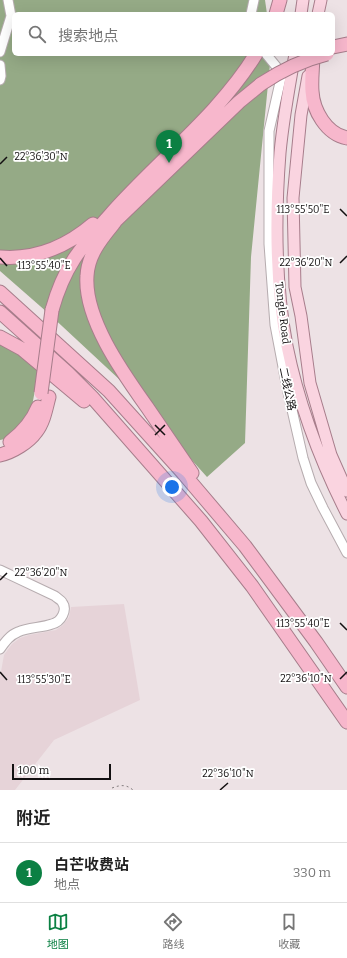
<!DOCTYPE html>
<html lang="zh">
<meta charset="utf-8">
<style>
body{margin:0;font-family:Bitter,"Noto Sans SC",serif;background:#f6f6f6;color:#222}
.scale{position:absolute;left:12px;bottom:10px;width:99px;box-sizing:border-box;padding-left:4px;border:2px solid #131011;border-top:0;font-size:11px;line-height:14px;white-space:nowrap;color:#131011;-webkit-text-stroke:3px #fff;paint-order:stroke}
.you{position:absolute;left:172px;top:487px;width:14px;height:14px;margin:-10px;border:3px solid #fff;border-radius:50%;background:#1a73e8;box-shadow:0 0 0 6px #1a73e833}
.badge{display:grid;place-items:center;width:26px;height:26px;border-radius:50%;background:#0b8043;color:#fff;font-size:13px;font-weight:700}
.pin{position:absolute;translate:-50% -33px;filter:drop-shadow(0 1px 2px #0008)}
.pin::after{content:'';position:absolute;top:21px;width:14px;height:12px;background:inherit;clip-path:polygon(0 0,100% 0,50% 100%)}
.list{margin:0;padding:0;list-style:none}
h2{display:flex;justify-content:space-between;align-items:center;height:52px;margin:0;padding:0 16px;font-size:17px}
h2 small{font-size:13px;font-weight:400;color:#767676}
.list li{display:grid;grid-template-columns:26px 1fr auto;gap:12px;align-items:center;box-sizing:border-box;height:60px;padding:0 16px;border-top:1px solid #e0e0e0}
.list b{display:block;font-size:15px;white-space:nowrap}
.list p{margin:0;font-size:13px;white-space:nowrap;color:#767676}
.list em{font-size:13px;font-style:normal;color:#767676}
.icon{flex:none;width:22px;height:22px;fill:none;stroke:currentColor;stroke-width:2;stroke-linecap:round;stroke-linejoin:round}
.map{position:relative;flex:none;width:347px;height:790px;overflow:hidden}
.search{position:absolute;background:#fff;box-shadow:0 4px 16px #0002;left:12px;right:12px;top:12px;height:44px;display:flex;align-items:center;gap:10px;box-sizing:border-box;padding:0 14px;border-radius:6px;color:#767676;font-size:15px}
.sheet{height:112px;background:#fff}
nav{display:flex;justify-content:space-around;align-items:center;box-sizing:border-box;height:56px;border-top:1px solid #e0e0e0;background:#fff;font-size:11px;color:#767676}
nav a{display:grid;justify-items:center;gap:2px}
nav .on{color:#0b8043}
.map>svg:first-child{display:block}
.built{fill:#e6d3d8}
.forest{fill:#95aa86}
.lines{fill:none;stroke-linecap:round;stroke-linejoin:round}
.minor-casing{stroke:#b6acaf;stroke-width:11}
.major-casing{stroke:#a77d8b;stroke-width:13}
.highway-casing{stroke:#a77d8b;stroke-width:15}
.path{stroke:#847d7f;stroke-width:1;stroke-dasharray:2 3;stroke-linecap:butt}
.minor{stroke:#fff;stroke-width:9}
.major{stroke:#fad4e0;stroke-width:11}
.highway{stroke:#f7b7cc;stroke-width:13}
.highway-bridge-casing{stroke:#a77d8b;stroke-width:15;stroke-linecap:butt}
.highway-bridge{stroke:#f7b7cc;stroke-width:13}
.ticks{fill:none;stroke:#131011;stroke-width:1.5}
.labels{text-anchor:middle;stroke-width:3.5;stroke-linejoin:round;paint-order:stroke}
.street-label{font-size:11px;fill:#131011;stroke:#fff}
.ticks-label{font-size:10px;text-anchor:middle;fill:#131011;stroke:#fff;stroke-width:3.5;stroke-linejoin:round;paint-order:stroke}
</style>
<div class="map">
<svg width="347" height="790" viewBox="0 0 347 790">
<rect width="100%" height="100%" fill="#ede2e5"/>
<path class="built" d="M124,604L140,700L54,740L15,790H0V677L4,655L12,644L20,638L29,635L56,630L63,625L69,617L71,607Z"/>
<path class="forest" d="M0,0H265L267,14H14V54H271L251,257L245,443L207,477L120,380L48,313L0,271Z
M0,344L8,347L39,369L32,406L26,419L5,439L0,440Z"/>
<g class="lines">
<g class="minor-casing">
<path id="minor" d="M251,14L254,0
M0,52L11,16L8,0
M266,54L280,71L281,78L269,131V244L275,325L287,388L303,458L311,483L323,508L347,553
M0,65L1,76L0,80
M0,570L55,596C57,598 61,600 62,602C68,610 61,622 52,624C41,628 29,627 18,632C10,635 5,642 0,649"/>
</g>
<g class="major-casing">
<path id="major" d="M301,14L303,0
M318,14L321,0
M295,54C289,87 283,120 280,153C275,217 275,283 287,346C299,405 320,461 347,514
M308,76L301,115L293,198L295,287L301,316L310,383L331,455L347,491"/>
</g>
<g class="highway-casing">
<path id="highway" d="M276,14L280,0
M333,47L347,44
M313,54C313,66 311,79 312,91C313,110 326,134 347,138
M115,222C102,238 88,254 87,276C84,319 123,373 147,407C162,429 177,451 192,473
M108,228L239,102L261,84
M0,257C36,260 66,247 93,224
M0,292L109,391L183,473L245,546L316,642L347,687
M52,310C64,267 80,248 109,216C157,161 218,116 256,54
M0,312L68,373L92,397L201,521L252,586L347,722
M0,337L22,349L84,401
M10,442C23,432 32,422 38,407
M0,455C13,452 29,442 36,432C44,422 46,408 49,397"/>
</g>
<path class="path" d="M112,788C120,785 126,784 133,790"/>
<use href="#minor" class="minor"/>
<use href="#major" class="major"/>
<use href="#highway" class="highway"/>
<g class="highway-bridge-casing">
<path id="highway-bridge" d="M261,84C282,70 303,60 327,54
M41,393L52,310"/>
</g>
<use href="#highway-bridge" class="highway-bridge"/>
</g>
<path class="ticks" d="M0,164L7,157M340,209L347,216M0,258L7,266M340,263L347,256M155,425L165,435M155,435L165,425M0,580L7,573M340,623L347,630M0,672L7,680M340,679L347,672M220,790L228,783"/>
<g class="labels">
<g class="street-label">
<text transform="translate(283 313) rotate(83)" y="4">Tongle Road</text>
<text transform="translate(288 389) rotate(78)" y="4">二线公路</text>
</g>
</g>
<g class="ticks-label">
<text x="41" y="160">22°36'30"N</text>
<text x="303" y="213">113°55'50"E</text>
<text x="306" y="266">22°36'20"N</text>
<text x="44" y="269">113°55'40"E</text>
<text x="41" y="576">22°36'20"N</text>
<text x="303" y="627">113°55'40"E</text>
<text x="306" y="682">22°36'10"N</text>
<text x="44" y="683">113°55'30"E</text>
<text x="228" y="777">22°36'10"N</text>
</g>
</svg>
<div class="scale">100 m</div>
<div class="you"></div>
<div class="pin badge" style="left:169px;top:163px">1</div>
<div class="search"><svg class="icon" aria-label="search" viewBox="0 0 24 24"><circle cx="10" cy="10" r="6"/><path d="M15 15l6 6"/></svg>搜索地点</div>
</div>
<section class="sheet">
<h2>附近<small></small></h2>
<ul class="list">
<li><span class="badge">1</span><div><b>白芒收费站</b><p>地点</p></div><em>330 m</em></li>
</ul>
</section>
<nav>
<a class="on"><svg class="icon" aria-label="map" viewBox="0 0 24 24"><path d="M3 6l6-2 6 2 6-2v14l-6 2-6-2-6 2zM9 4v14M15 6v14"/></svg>地图</a>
<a><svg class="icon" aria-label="directions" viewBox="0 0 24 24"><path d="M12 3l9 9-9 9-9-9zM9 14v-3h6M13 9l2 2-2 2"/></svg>路线</a>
<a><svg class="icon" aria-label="saved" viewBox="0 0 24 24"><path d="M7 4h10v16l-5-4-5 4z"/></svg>收藏</a>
</nav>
